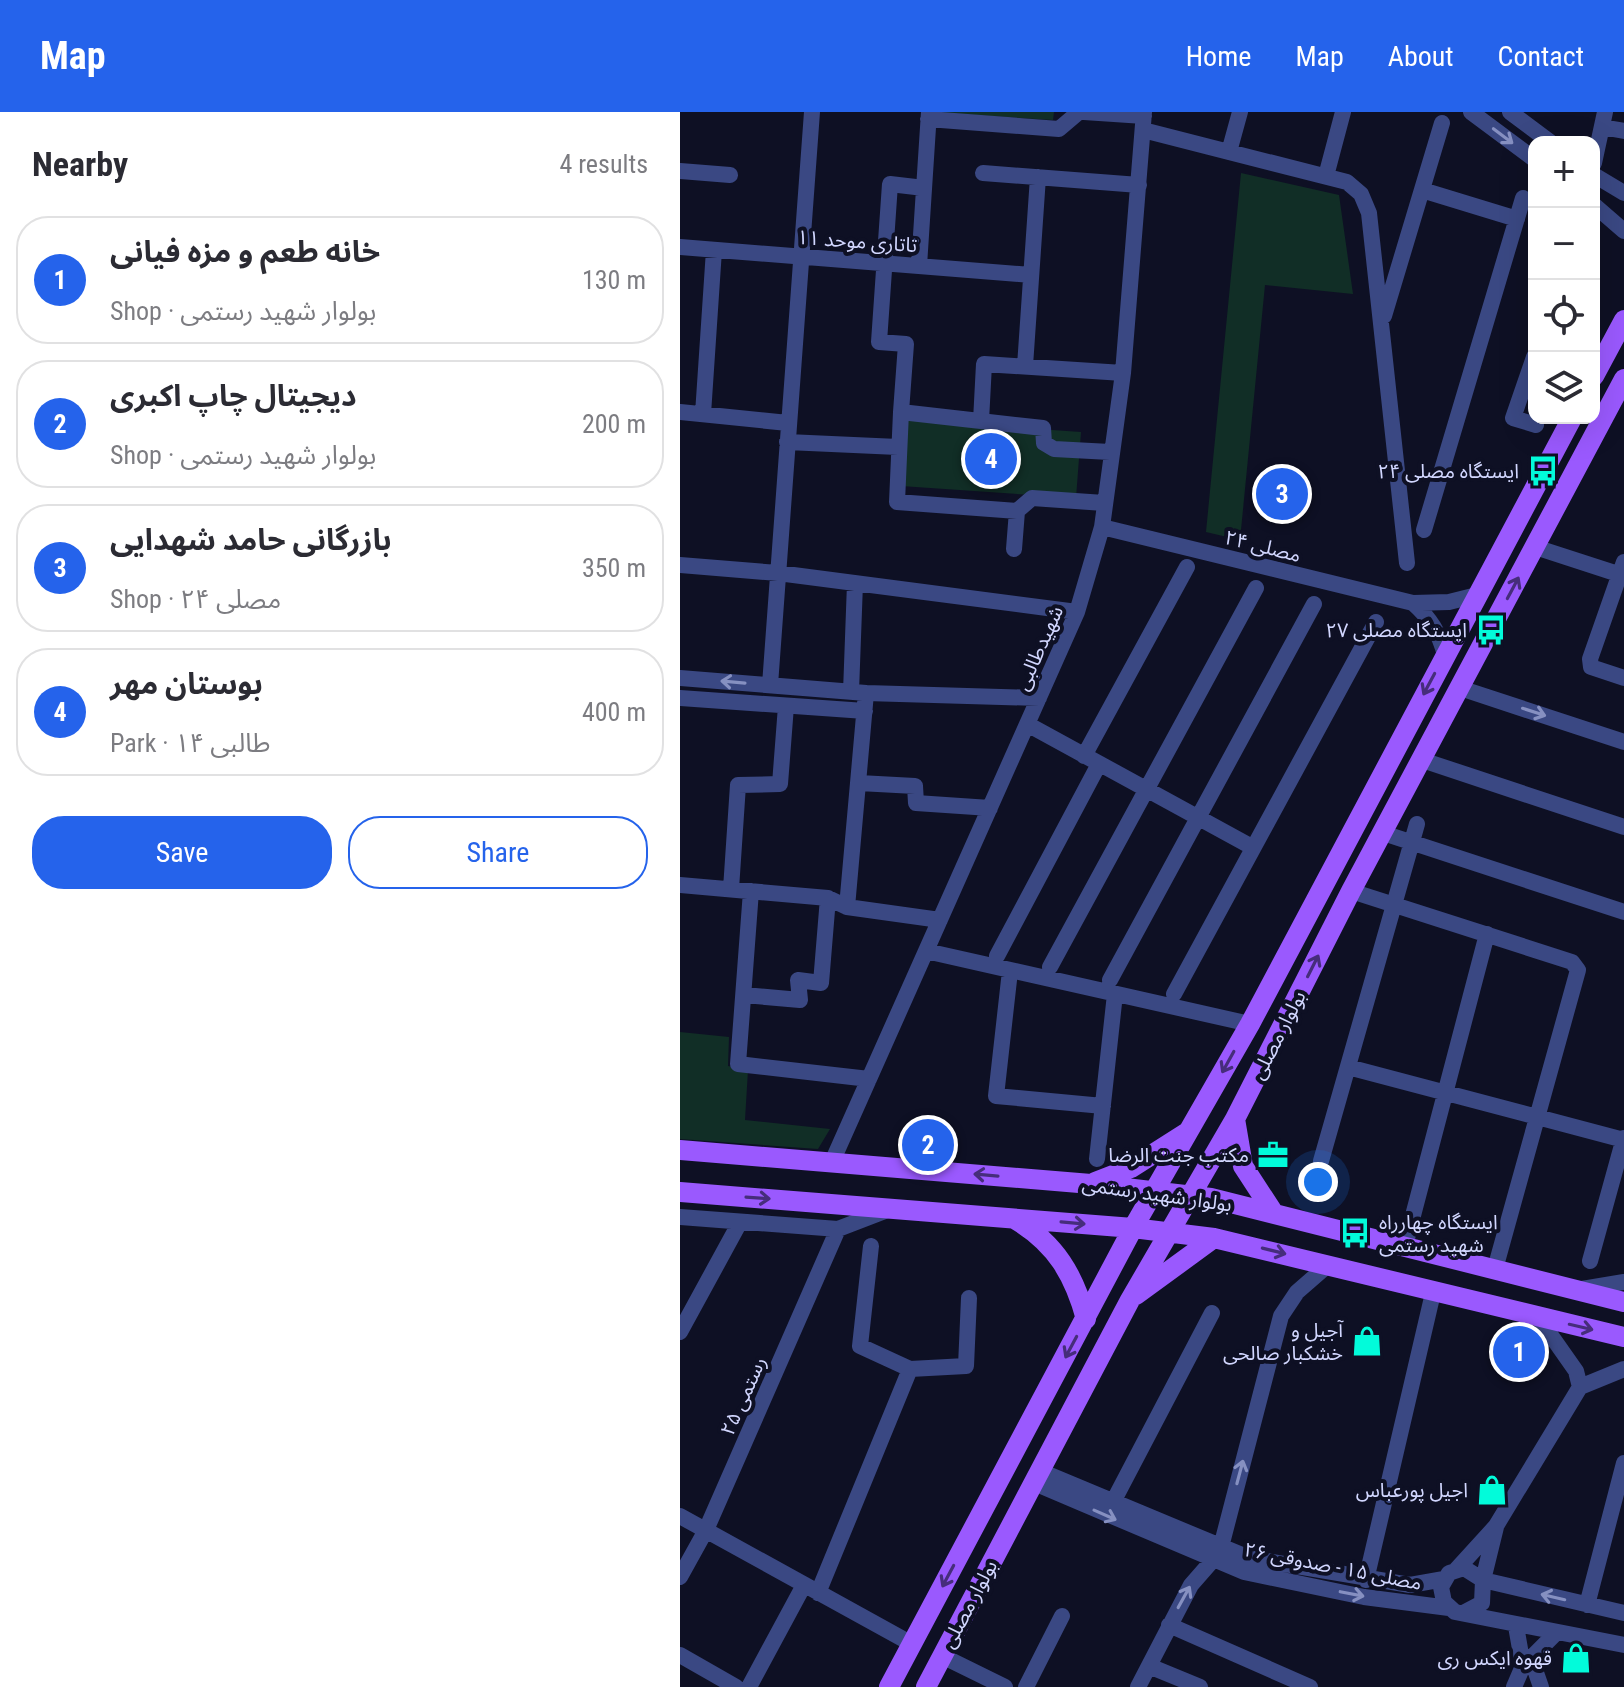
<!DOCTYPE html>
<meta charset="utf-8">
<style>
body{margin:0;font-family:"Roboto Condensed","Noto Sans Arabic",sans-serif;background:#f2f2f3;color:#2b2b33}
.controls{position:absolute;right:24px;top:24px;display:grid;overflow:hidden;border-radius:16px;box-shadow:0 8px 32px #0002}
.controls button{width:72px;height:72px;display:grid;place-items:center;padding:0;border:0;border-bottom:2px solid #e1e1e2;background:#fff;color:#2b2b33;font:40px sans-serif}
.you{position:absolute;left:638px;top:1070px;width:28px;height:28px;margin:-20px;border:6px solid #fff;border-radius:50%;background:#1a73e8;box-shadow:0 0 0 12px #1a73e833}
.badge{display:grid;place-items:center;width:52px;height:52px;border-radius:50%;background:#2563eb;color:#fff;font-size:26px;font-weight:700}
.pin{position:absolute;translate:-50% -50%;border:4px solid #fff;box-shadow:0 2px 8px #0006}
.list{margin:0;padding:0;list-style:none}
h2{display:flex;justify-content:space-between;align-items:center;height:104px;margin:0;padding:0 32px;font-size:34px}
h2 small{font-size:26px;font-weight:400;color:#7c7c81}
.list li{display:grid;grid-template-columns:52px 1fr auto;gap:24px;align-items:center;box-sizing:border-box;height:128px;margin:0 16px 16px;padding:0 16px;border:2px solid #e1e1e2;border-radius:32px}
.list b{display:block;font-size:30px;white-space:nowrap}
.list p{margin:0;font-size:26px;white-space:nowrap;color:#7c7c81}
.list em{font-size:26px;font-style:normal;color:#7c7c81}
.actions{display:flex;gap:16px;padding:24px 32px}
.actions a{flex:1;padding:18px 0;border:2px solid #2563eb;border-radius:32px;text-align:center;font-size:28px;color:#2563eb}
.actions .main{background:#2563eb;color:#fff}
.icon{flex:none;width:44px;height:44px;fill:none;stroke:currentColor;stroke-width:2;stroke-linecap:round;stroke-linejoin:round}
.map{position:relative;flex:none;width:944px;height:1575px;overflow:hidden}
header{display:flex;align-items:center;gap:48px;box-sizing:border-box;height:112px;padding:0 40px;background:#2563eb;color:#fff}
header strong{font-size:38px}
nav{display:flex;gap:44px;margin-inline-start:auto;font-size:28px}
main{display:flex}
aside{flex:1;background:#fff}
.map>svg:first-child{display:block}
.green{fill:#112e26}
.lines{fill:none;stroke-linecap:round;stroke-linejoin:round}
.minor{stroke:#3a4883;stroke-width:16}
.major{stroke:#9a59fe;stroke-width:20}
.oneway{stroke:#8690c1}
.oneway2{stroke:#462d7b}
.labels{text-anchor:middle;stroke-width:8;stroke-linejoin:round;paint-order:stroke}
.street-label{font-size:20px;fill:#d2d7ff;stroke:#0e1024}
.poi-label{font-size:20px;fill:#d2d7ff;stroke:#0e1024;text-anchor:end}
</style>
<header>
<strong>Map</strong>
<nav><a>Home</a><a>Map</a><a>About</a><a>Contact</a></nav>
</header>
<main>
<aside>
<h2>Nearby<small>4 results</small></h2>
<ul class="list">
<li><span class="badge">1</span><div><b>خانه طعم و مزه فیانی</b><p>Shop · بولوار شهید رستمی</p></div><em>130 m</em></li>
<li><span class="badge">2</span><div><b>دیجیتال چاپ اکبری</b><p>Shop · بولوار شهید رستمی</p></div><em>200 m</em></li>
<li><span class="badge">3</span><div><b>بازرگانی حامد شهدایی</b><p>Shop · مصلی ۲۴</p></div><em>350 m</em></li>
<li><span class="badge">4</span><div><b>بوستان مهر</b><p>Park · طالبی ۱۴</p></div><em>400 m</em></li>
</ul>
<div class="actions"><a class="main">Save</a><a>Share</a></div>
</aside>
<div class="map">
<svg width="944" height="1575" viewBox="0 0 944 1575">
<rect width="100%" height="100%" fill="#0e1024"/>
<path class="green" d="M248,0H374L373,8Z
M561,61L659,83L673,182L585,173L560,428L526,420Z
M225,308L401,320L396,386L221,374Z
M0,920L49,925L48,954L68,958L65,1008L150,1017L138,1037L0,1027Z"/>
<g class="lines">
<path class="minor" d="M404,0L464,4
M791,0L854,47
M830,0L870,30
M248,7L379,17L399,0
M922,15L944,19
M463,18L667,70L681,82L689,101L727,451
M549,40L560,0
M914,51L925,0
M0,59L50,63
M303,61L459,73
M914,63L944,81
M646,64L663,0
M742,78L837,107
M914,93L944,119
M0,135L351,163
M239,154L249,0
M704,204L762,11
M854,245L833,306L856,313
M345,254L358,65
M0,300L108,311
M221,300L226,232L199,230L210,72L244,76
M23,302L34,138
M301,309L304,252L443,261
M107,330L218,335
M424,391L352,386L337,399L217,390L221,300L363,316L364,331L374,337L430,340
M422,415L733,491L769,490L797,483
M744,418L843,86
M855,435L944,464
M334,437L337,399
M944,450L910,547L911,555L944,566
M0,453L98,461L397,500
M733,491C751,507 759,521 765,543
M0,566L186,581L359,586
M90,573L132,0
M780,576L944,630
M171,580L175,471
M0,586L185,599
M347,612L572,735
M404,644L507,455
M742,648L944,715
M179,671L235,674L236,691L310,696
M703,721L944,800
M0,773L148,786L167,795L260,808
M51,777L58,673L100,672L106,594
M71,779L58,952L189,967
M671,779L892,850L898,858L815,1157
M167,795L186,581
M246,839L570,912
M317,844L419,652
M370,855L576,476
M330,859L316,984L423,994
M430,868L634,492
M494,882L696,510
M64,883L120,888L118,868L141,871L148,786
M668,955L944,1028
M417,1047L435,882
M641,1049L737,712
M152,1050L397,500L422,415L443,261L464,0
M0,1105L158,1117L210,1097
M191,1134L180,1234L230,1257L286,1254L289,1186
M725,1134L807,822
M910,1149L944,1026
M902,1177L944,1170
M858,1205L896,1259L900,1275L944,1257
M0,1220L60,1110
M360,1359L569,1446L730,1473L764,1467
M354,1371L564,1460L684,1485L769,1496
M433,1390L532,1201
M0,1404L232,1532
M541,1435L601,1204L617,1180L648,1153
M776,1458L816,1414L900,1275
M0,1465L26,1418L158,1117
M686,1468L753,1181
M138,1481L230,1257
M907,1493L944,1351
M783,1501L802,1491L803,1468L816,1415
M944,1501L803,1468L784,1456L769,1461L761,1475L764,1490L775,1500L944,1533
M489,1513L630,1575
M0,1543L56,1575
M262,1544L325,1575
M851,1546L861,1575
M469,1554L520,1575
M843,1554L875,1522
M69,1575L124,1473
M346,1575L382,1504
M458,1575L511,1473L532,1449
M834,1575L843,1554L836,1514"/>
<path class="major" d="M914,264L944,208
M555,1007L563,1054L593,1100
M0,1038L411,1072L531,1086L944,1190
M415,1070L451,1056L506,1021
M0,1080L453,1116L534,1126L944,1225
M336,1108C376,1132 394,1163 406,1207
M456,1183L534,1126
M209,1575L453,1116L570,912L892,306
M246,1575L450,1188L555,1007L671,779L944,267"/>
</g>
<defs><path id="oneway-shaft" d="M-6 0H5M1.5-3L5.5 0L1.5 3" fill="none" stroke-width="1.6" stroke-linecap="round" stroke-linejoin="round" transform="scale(2)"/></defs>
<g class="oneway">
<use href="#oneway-shaft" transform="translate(823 24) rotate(37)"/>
<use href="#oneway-shaft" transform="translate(53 570) rotate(-175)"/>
<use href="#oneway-shaft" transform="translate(854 600) rotate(18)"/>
<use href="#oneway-shaft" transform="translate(560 1360) rotate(-75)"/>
<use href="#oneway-shaft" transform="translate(425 1403) rotate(24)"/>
<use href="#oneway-shaft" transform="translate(672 1482) rotate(11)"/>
<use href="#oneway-shaft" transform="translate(504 1485) rotate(-61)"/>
<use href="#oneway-shaft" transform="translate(873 1485) rotate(-167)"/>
</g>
<g class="oneway2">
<use href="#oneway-shaft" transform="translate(833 476) rotate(-62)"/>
<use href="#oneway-shaft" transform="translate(749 572) rotate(118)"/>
<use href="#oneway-shaft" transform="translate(633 854) rotate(-63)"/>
<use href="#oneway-shaft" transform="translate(548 950) rotate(119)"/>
<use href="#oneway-shaft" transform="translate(306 1063) rotate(-175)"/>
<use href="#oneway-shaft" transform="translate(78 1086) rotate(4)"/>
<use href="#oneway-shaft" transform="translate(393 1111) rotate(5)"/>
<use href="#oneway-shaft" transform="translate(594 1139) rotate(14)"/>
<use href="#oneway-shaft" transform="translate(901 1215) rotate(13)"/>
<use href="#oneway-shaft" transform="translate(391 1235) rotate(118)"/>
<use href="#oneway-shaft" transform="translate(268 1464) rotate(118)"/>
</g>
<defs>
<g id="bus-bare" transform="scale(2.4)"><path d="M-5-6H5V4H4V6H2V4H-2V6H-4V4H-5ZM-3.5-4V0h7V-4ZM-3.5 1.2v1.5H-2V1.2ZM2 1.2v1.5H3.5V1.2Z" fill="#02fbda" stroke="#0e1024" stroke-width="2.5" paint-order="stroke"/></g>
<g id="office-bare" transform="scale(2.4)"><path d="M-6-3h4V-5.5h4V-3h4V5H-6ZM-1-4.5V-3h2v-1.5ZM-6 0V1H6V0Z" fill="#02fbda" stroke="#0e1024" stroke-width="2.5" paint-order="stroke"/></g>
<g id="shop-bare" transform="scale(2.4)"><path d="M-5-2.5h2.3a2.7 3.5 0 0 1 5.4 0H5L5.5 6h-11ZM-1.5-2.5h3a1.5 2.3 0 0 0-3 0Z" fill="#02fbda" stroke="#0e1024" stroke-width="2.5" paint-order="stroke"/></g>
</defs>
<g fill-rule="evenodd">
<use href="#bus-bare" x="863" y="359"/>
<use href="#bus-bare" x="811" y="518"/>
<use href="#office-bare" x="593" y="1043"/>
<use href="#bus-bare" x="675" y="1121"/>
<use href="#shop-bare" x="687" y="1229"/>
<use href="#shop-bare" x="812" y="1378"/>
<use href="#shop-bare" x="896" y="1546"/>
</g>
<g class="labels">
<g class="street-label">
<text transform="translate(177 129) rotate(4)" y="7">تاتاری موحد ۱۱</text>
<text transform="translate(583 434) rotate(14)" y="7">مصلی ۲۴</text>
<text transform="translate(359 536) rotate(-66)" y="7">شهیدطالبی</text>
<text transform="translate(598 923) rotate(-63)" y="7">بولوار مصلی</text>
<text transform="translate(477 1082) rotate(8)" y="7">بولوار شهید رستمی</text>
<text transform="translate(63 1284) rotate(-66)" y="7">رستمی ۲۵</text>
<text transform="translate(653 1454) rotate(11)" y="7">مصلی ۱۵ - صدوقی ۲۶</text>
<text transform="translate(289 1492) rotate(-62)" y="7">بولوار مصلی</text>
</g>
<g class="poi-label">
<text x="839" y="366">ایستگاه مصلی ۲۴</text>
<text x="787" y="525">ایستگاه مصلی ۲۷</text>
<text x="569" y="1050">مكتب جنت الرضا</text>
<text x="699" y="1117" text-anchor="start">ایستگاه چهارراه<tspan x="699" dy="23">شهید رستمی</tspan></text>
<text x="663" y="1225">آجیل و<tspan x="663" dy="23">خشکبار صالحی</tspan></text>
<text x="788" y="1385">اجیل پورعباس</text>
<text x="872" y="1553">قهوه ایکس ری</text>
</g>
</g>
</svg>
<div class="controls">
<button>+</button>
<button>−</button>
<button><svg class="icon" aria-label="locate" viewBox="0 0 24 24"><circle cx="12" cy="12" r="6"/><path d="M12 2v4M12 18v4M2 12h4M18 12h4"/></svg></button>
<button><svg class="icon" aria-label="layers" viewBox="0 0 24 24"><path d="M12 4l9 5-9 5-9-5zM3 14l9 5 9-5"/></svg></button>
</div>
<div class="you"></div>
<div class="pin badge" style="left:839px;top:1240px">1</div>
<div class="pin badge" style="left:248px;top:1033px">2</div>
<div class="pin badge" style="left:602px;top:382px">3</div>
<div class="pin badge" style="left:311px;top:347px">4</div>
</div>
</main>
